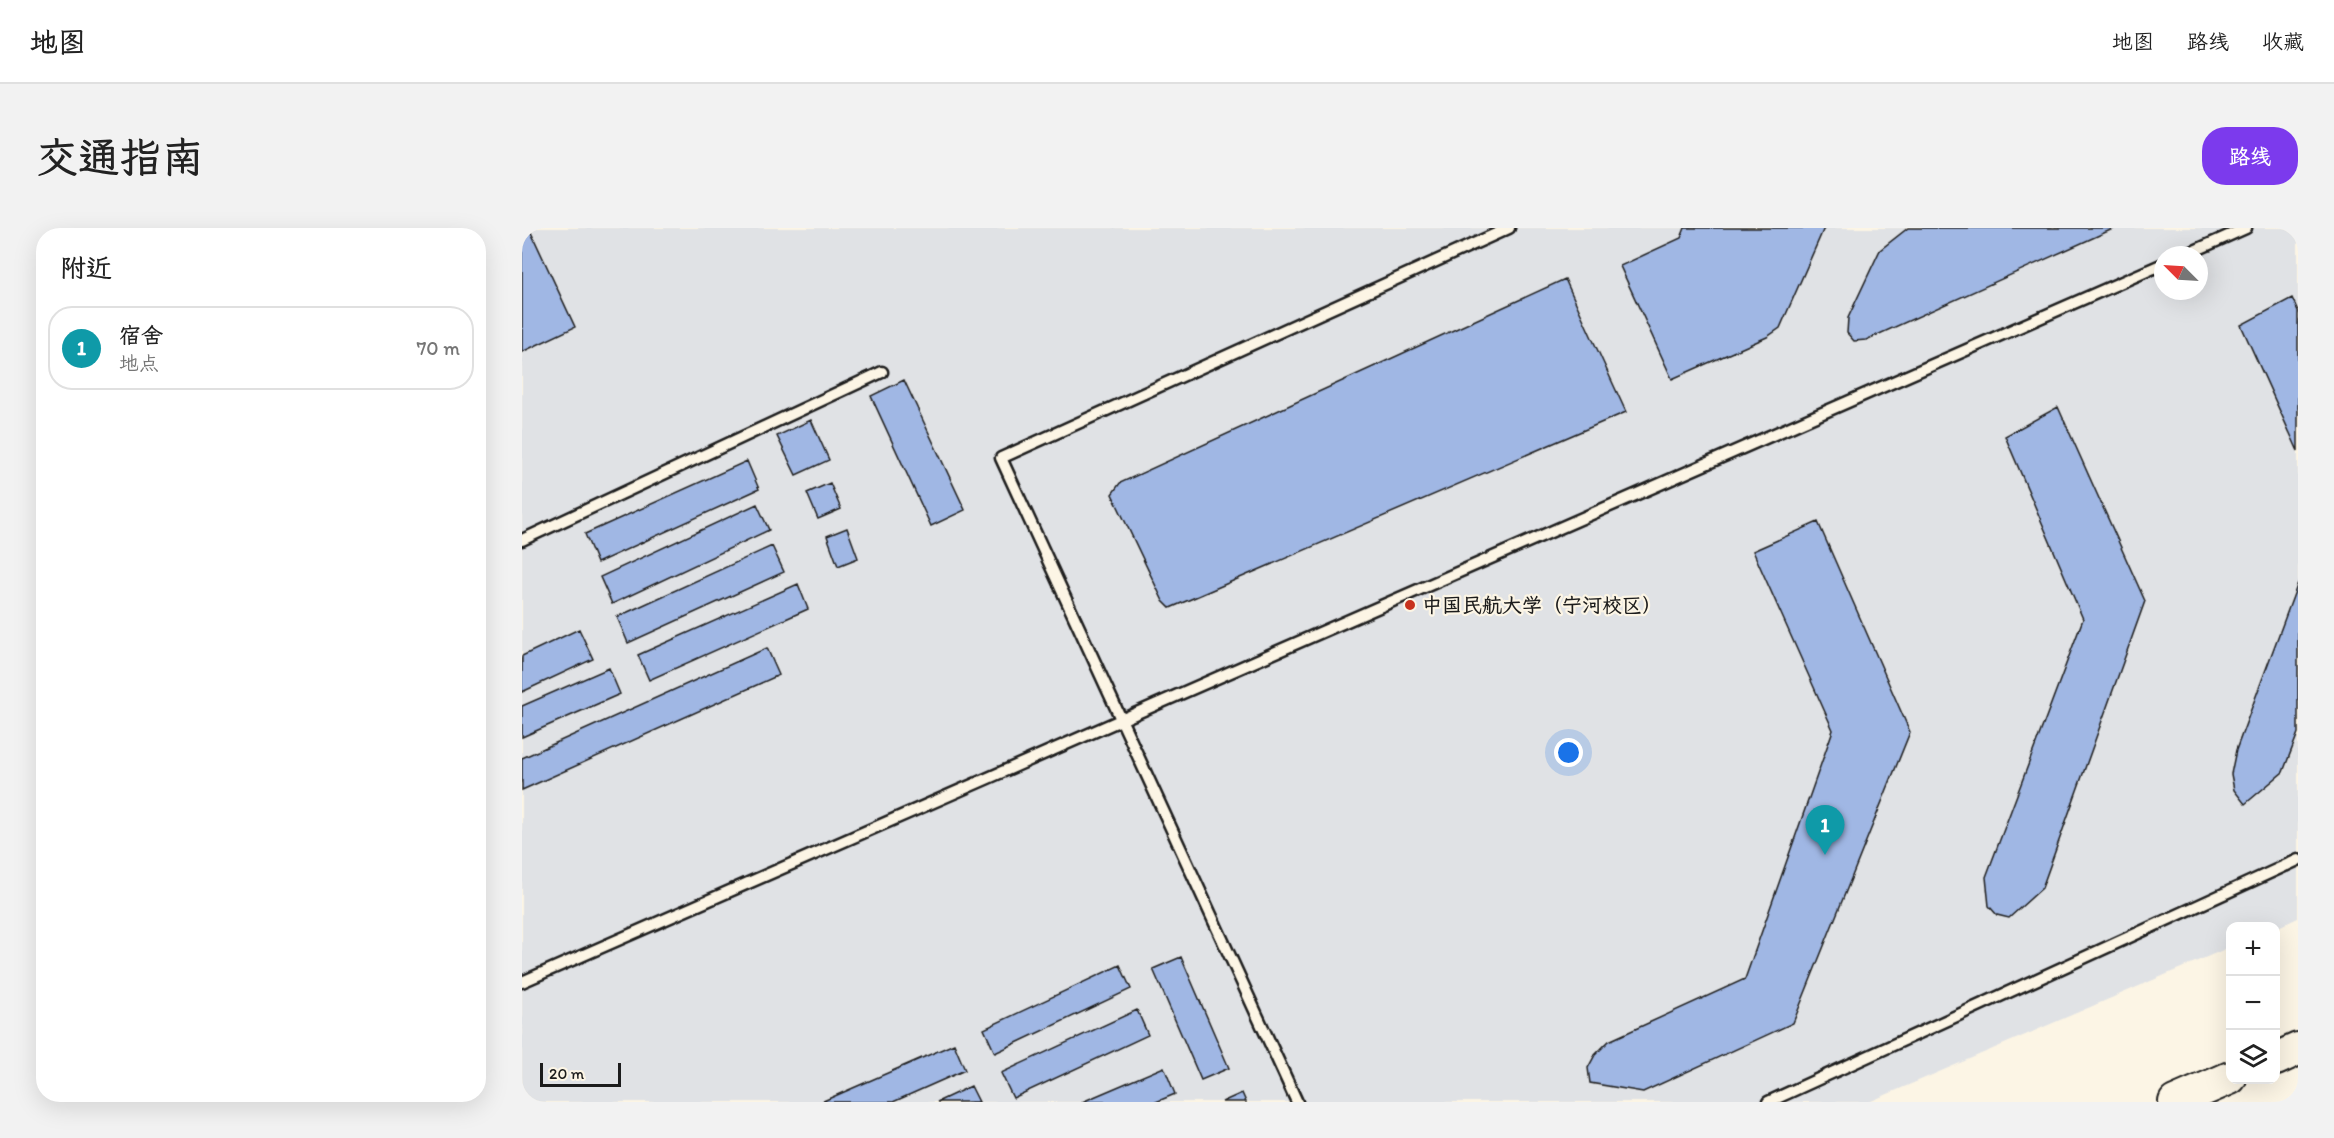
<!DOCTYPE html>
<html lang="zh">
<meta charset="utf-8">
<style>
body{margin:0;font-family:Itim,"LXGW WenKai TC",sans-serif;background:#f2f2f2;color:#222}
.controls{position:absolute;right:18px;bottom:18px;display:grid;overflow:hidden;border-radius:12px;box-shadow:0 6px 24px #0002}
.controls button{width:54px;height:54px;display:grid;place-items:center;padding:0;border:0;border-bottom:2px solid #e0e0e0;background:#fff;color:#222;font:30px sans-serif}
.compass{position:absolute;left:1632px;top:18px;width:54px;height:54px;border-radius:50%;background:#fff;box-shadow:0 6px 24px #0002;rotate:294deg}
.scale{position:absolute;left:18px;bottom:15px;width:81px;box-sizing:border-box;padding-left:6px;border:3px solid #1c1c1c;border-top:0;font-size:16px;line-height:21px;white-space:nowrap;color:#1c1c1c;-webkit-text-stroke:4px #fcf5e5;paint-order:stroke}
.you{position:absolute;left:1047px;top:525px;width:21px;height:21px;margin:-15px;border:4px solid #fff;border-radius:50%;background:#1a73e8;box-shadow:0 0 0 9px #1a73e833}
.badge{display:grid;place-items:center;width:39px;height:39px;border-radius:50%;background:#7c3aed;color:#fff;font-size:20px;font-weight:700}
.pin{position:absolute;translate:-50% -50px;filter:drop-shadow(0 2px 3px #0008)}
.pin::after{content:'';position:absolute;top:32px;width:21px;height:18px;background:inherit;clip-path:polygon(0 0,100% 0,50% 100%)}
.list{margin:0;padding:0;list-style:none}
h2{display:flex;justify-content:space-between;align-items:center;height:78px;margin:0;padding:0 24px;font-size:26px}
h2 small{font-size:20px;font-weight:400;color:#767676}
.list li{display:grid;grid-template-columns:39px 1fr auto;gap:18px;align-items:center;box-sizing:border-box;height:84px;margin:0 12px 12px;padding:0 12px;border:2px solid #e0e0e0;border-radius:24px}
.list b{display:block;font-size:22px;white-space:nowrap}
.list p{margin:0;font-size:20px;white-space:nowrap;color:#767676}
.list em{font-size:20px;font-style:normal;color:#767676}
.icon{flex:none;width:33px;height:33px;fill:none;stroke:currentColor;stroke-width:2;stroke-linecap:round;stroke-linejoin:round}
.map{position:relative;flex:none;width:1776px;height:874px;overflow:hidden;border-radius:24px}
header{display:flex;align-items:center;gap:36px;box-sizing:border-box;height:84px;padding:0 30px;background:#fff;border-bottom:2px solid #e0e0e0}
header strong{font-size:28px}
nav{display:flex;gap:33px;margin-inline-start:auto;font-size:21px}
.intro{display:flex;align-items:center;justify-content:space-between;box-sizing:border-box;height:144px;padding:0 36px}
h1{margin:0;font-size:42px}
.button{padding:15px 27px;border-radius:24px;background:#7c3aed;color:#fff;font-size:21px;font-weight:700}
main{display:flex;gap:36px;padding:0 36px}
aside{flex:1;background:#fff;border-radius:24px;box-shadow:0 6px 24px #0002}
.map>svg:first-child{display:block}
.built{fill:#e0e2e5;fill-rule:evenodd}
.building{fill:#a0b7e4;stroke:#1c1c1c;stroke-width:1.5}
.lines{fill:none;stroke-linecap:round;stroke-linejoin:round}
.lane-casing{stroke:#1c1c1c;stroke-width:15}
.secondary-casing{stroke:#1c1c1c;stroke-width:36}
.lane{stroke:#fcf5e5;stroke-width:10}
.secondary{stroke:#fcf5e5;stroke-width:32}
.poi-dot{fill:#c8321e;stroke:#fcf5e5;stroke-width:2}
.labels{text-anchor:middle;stroke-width:4.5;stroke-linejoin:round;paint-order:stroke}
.poi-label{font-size:20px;font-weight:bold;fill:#1c1c1c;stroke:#fcf5e5;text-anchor:start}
</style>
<header>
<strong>地图</strong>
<nav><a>地图</a><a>路线</a><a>收藏</a></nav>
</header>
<div class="intro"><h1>交通指南</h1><a class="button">路线</a></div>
<main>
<aside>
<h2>附近<small></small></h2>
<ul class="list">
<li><span class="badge" style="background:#0f9aa8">1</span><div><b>宿舍</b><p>地点</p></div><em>70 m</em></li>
</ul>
</aside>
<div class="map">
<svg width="1776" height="874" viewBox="0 0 1776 874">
<rect width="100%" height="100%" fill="#fcf5e5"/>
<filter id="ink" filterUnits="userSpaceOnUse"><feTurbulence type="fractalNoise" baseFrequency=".0167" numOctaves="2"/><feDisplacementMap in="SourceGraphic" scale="12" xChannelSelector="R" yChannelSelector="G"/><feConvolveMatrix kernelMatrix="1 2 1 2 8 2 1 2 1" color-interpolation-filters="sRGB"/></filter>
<g filter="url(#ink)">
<path class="built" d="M0,0H1776V690L1754,700L1708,698V719L1347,874H0ZM1641,27H1677V63H1641Z"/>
<path class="building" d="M0,0H7L53,99L0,124Z
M1163,0H1302L1258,100L1245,109L1150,151L1098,38L1159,10Z
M1386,0H1593L1344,112L1332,113L1325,105L1326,90L1358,22Z
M1043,51L1104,184L648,380L641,373L590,266L598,255Z
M1770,70L1776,83V223L1719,97Z
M382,152L443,282L409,298L349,168Z
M1536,179L1623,373L1520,660L1487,690L1475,687L1467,678L1464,649L1561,391L1483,208Z
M289,192L307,232L274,247L255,208Z
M225,233L237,261L75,335L63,306Z
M308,255L319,281L296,291L285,265Z
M235,276L247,302L90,376L78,349Z
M1296,294L1388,504L1271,795L1121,864L1068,855L1066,840L1073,827L1087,813L1223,751L1311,502L1231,323Z
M325,300L336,330L316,338L305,308Z
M250,318L262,344L106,415L95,389Z
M1776,355V505L1761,544L1723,576L1712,562L1709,546L1714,522Z
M276,356L286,381L127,452L116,427Z
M57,401L71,431L0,464V428Z
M245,420L257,447L0,562V530Z
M87,440L98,466L0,509V478Z
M659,729L707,840L679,852L631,741Z
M598,737L609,761L473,825L462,801Z
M615,782L626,807L491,870L479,845Z
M432,816L443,842L371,874H299Z
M642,839L653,866L634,874H560Z
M449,858L457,874H415Z
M720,865L724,874H700Z"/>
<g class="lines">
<g class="lane-casing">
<path id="lane" d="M1663,27L1724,0
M0,312L360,144
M0,754L1641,36
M775,874L479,230L987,0
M1246,874L1776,632"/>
</g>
<g class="secondary-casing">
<path id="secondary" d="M1754,831L1776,821
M1653,874L1708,850"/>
</g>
<use href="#lane" class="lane"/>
<use href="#secondary" class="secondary"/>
</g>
</g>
<circle class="poi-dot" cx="888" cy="377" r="6"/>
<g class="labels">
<g class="poi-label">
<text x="900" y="384">中国民航大学（宁河校区）</text>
</g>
</g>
</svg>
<div class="controls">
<button>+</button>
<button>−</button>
<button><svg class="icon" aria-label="layers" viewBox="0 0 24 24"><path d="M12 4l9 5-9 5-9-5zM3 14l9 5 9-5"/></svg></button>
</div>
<svg class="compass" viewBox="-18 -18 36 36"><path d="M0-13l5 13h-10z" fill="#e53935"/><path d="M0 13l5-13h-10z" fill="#767676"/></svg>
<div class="scale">20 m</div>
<div class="you"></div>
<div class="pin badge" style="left:1303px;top:627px;background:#0f9aa8">1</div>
</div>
</main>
